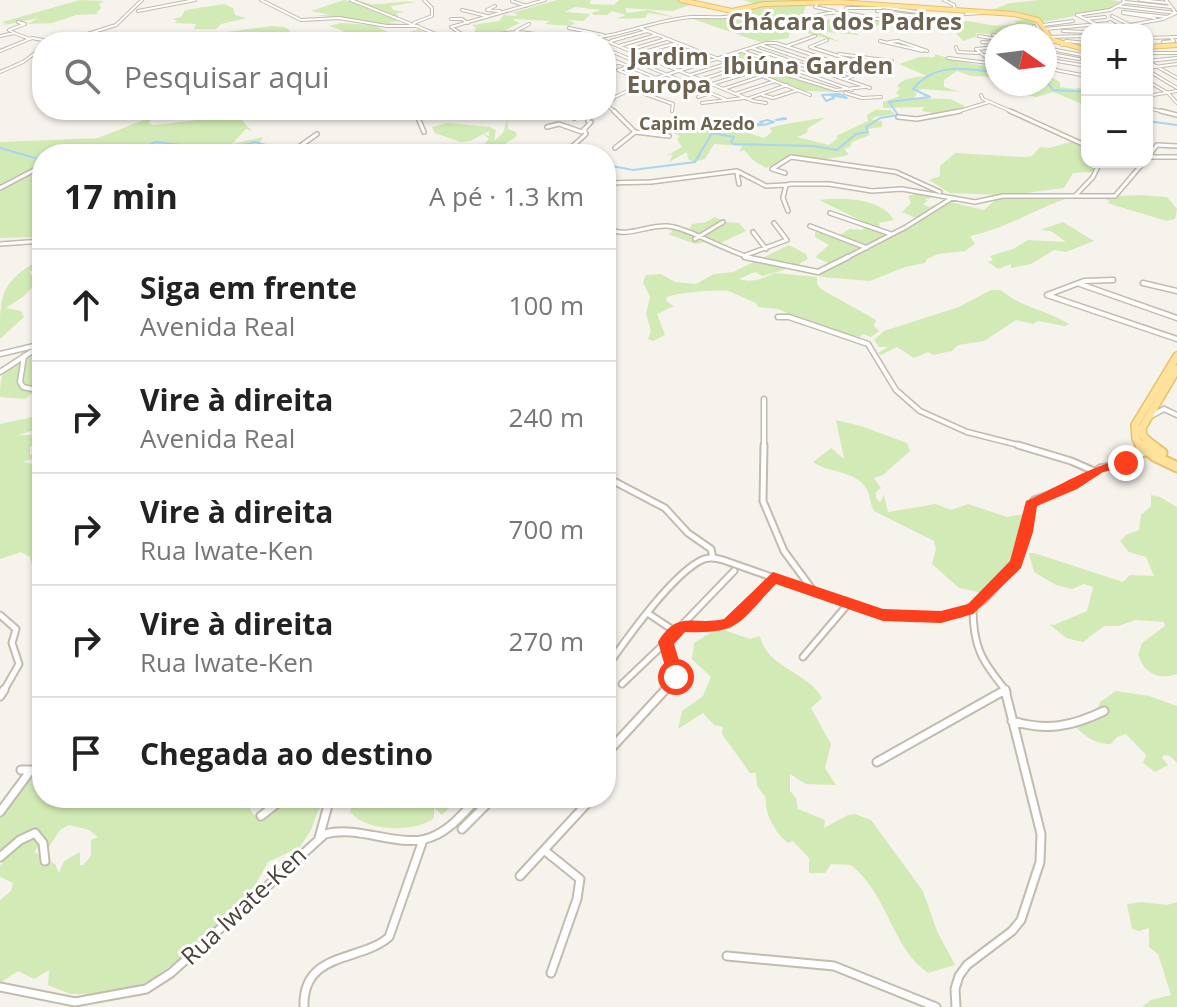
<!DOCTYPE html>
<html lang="pt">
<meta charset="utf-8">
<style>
body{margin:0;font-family:"Open Sans",sans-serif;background:#f2f2f2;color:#222}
.controls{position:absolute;right:24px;top:24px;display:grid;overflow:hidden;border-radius:16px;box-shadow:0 2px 6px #0004}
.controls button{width:72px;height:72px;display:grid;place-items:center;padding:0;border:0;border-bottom:2px solid #e0e0e0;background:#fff;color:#222;font:40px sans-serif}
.compass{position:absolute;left:985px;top:24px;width:72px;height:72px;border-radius:50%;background:#fff;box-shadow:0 2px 6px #0004;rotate:104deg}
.stop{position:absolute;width:24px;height:24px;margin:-18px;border:6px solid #fc3f1d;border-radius:50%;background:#fff}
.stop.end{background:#fc3f1d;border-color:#fff;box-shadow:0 2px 8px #0008}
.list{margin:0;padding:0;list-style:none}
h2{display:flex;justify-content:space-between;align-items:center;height:104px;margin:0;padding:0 32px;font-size:34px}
h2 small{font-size:26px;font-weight:400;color:#767676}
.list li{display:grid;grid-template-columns:52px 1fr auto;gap:24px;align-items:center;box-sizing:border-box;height:112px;padding:0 32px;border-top:2px solid #e0e0e0}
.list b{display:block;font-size:30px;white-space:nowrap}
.list p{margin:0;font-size:26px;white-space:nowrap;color:#767676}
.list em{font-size:26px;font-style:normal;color:#767676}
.icon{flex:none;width:44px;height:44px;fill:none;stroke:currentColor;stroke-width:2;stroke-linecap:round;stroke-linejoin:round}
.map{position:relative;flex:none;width:1177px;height:1007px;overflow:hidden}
.search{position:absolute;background:#fff;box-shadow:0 2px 6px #0004;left:32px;top:32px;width:584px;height:88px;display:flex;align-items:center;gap:20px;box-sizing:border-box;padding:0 28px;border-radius:32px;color:#767676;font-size:30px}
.panel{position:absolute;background:#fff;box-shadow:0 2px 6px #0004;left:32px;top:144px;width:584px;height:664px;border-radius:32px}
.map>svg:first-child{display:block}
.green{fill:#d2eab5;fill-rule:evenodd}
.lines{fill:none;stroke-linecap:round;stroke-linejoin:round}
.stream{stroke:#a9d4f2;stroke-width:2}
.minor-far4-casing{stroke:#c2bbae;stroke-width:4}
.minor-far3-casing{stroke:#c2bbae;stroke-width:6}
.minor-far2-casing{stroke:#c2bbae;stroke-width:7}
.minor-far1-casing{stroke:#c2bbae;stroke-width:9}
.minor-casing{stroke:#c2bbae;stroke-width:11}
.major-far2-casing{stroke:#e6c16a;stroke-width:6}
.major-far1-casing{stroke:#e6c16a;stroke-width:10}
.major-casing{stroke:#e6c16a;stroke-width:13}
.minor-far4{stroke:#fff;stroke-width:2}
.minor-far3{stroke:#fff;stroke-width:3}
.minor-far2{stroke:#fff;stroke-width:4}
.minor-far1{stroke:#fff;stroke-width:5}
.minor{stroke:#fff;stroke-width:7}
.major-far2{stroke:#ffe39c;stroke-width:4}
.major-far1{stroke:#ffe39c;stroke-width:7}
.major{stroke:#ffe39c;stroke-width:9}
.route{fill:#fc3f1d}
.labels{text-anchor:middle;stroke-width:6;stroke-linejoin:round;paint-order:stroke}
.far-neighbourhood-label{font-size:18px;font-weight:bold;fill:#6e6250;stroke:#fff}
.far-district-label{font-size:24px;font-weight:bold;fill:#6e6250;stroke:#fff}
.near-street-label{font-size:24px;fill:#4b4439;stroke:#fff}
</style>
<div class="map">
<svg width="1177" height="1007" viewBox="0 0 1177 1007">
<rect width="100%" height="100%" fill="#f6f3ec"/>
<path class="green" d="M80,0L104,1L99,4L101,8L96,13L99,14L76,15L52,23L28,24L38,18L0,26L6,24L2,22Z
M344,0L357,3L352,0C361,0 369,5 377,4C391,4 402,0 416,2L391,6L393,10L405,12L396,13L399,16H395L403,21L387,22L408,25L386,26L317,15H331L311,11Z
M557,0H591L590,4L614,5L619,0H679L693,4L672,11L625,8L627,13L649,10L674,17L648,13L645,18L616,19L626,15L612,11L607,15H594L591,13L601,10L575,7L565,12L590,14L584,21L566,20L576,23L569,26L545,24L550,21L515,19L513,20L520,23L505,30L513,35L564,42H459L455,39L476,38L473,35L476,28L472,25L499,21L504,15L516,16L517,14L512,13Z
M744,0H819L785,2L806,4L802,19C815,28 823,18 836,19L831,25L849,31L868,26L865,20L867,17L890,22L894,27L880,25L854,32L860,35L816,31L840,42L799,31L789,34V38L760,42L690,18L740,14L755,4Z
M1039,0H1111L1122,2L1106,10L1043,22L989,11L1010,3Z
M224,4L233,8L235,15L247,18L221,24L216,29H194L196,24L174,23L177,21L173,19L181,17L185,10Z
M1029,19L1037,24L1024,29L1027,36L975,33L977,36L963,41L953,30L956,28L941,24L960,25L966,21C987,23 993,29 1017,23L1014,21Z
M341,23L374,25L388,32L384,37L418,30L455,42L433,37L402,42L422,36L414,32L390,42H368L372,34C354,31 339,42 318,42L344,31L329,26Z
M272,26L285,27L291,31L257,42H197L226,32Z
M741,53L782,70L777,73L837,92L805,91L732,63L738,60L729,56Z
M935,54C956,61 977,64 997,69V77L971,76L957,71L944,80V87L961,92L922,89L914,91L917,94L914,98L950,99L965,106L964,109L939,114L922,111L924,107L883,108V102L900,96L896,93L900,88L897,86C903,78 917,77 927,76L899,64L920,57H935Z
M1045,72L1054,74L1051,77L1060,82V87L1075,89L1087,85V106L1053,92L1037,97L1025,95L1008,84H1045Z
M875,110H891L895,114L874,117L872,120L882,121V127L867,129L870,135L852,142L850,147L844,149L849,154L845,156L819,160L792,157L766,168L753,160L744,150L739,152L742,146L714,144L705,159L694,162L688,159L687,152L669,162L673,154L666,156L682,147L677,139L680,136L673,133H684L690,128L738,130L764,138L772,132L770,128C773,126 819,118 825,118L808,128L807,133L797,137L829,145L838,138L836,136L868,121L867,115Z
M231,111C239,114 245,126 253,131L246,129L232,144L263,137L260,143L295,154H249L251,153L249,147L238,150L236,154H154L161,148C151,146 136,145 129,154H42V237L0,238V142L98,138L151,117L149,124L154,125L198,120Z
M507,119L508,129L516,132L517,136C507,143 494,153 480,149L489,139L483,134L489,136V131L470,141L460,142L435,133L432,127L447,123L490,127L496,130L494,141L503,133Z
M1074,141L1087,146V162L1095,163V169L1091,172L1073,173L1064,188L1018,194H1065L1072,197C1038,207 1006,229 970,236L975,244L965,251L938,254L927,259L925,263L905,267L870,281L822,277L802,267L820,269L830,264L815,257L829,245L815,237V232L839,236L849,229L862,230L868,224L819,200C841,197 882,198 894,220L879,223L881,230L890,234L918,219L902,212L911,203L908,196L919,193L931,195L930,199L925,198L928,201L923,204L929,207L946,201L984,210L1001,195L950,193L929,180L940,176V166L955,153L1024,157L1032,156L1040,147L1049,148Z
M1141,195L1167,197L1177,209L1175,219L1167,221L1107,203L1110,201L1099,197Z
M715,217L726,222L739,223L746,231L714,246L704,242L695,244L668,234L672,232L671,228L680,227L695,234L690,228L692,224L706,222Z
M1063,222L1094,241L1066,252L1054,250L1031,264L1011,268V264L998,269L988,262L993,260L990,256L1013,249L1028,240L1066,242L1051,231L1040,230Z
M789,245L806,254L808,259L794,267L762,276L755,272L739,279C755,284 763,277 775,273L817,277V284L821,289L876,320L874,326L879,331L871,337L863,334L860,337L814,325L778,309L758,307L756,303C748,300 736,294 728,291C718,289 675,293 667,297L666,301L674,306L657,314L665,335L653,341L648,339L651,331L646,314L650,297L643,282L646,275L661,274L675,282L696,284L714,274L733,272Z
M42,259V275L37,271H29L36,283L24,296L6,308L21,311L24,317L0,339C0,295 0,281 42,259Z
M991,290H1001C1019,307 1048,310 1069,324L1065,326L1038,321L1033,324L1016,320L984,341L958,345L952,351L933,355L928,352L914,358L897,347L881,355L878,353L888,347H879L874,340L884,331L959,307Z
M36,354L42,357V391H35L25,399L0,397C0,367 7,363 36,354Z
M42,415V428L18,435H42V441L30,447V455L37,452L35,458L23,462L42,466V559L32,565L30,557L21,552L0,559V424Z
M836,420L861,426L907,443L910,451L883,475L874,478L881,488L876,492V498L880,502L884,495L888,512L936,504L951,510L968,504L1007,517L1024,514C1033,539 1001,578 982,593L959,588L932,564L936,549L934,541L874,511C870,504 871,499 868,492C860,470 829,474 813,462L831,448L844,459Z
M1151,495L1160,497L1177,507V674C1159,681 1144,673 1138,655L1142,643L1165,626L1164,622L1136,620L1118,626H1104L1083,642L1066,638L1049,624L1054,625L1087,611L1093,587L1084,584L1072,589L1056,585L1034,572L1029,553H1034L1123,582L1130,575L1154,576L1146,557L1129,552L1120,541L1126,535L1139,530L1141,515L1151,506Z
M724,630L750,639L760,636C767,668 807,671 822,698L811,708L831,744L825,768L836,785L806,784L790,774V791L796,798L798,809L825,820L824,828L848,815L855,814L871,820L923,891L937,931L955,965L928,973C891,947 889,896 851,865L831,864L825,873H809V858L793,841L788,843C776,834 764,814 766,798L757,786L756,773H750L722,734L723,727L714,725L703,713L678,729L682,711L703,696L711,677L692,659L694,643L710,633Z
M1116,691L1149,696L1177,706V763L1170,756L1164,755L1162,758L1168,765L1155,772L1143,763L1146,755L1126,734L1117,737L1111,744C1091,744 1084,734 1071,723L1085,713L1097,711L1100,702Z
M41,764L42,798H252L250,809L253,814L260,815L285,798H329L318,811L311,830L300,847L268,862L251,893L177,961L153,979L133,988L89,994H70L48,985L49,970L34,979L18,971L0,983V900L11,891L13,883L0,877V866L6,857L5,851L0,849V809ZM69,825L89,830L98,837L91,840V856L83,865H80V852L64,861L59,873L55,864L34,852L38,847H49L60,830Z
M356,798H448V809L442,815L434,807V818C414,833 367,832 350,812Z
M1142,902L1167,905L1177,902V1007H1142L1151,1000L1171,995L1158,954L1149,947V928L1139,931L1132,929L1127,904Z"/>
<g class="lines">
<path class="stream" d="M1045,79L1053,90L1087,92
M840,94L847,98L831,95L834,98L826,101L822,95Z
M1087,114L1084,117L1087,124
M784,118L786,119L776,120Z
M767,120L774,122L764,125L760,122Z
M1147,121L1177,125
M749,122L762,125L748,126Z
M0,148L42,160
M85,154L105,151L110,154
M132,154L155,142L181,145L184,153L218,152L255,142L298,154
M606,165L633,170L695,162L712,133L734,137L731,142L734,144L813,146L837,150L856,134L868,132L866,127L880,118L898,115L889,102L930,97L913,89C935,62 966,68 997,73"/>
<g class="minor-far4-casing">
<path id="minor-far4" d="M261,0L301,20L339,18L387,26H418
M351,0L456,42
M944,0L954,5L955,10
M1140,0L1168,3
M512,1L526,6
M819,2L815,7L834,11
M1125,2L1171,7
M495,6L487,10L500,11
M1117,6L1176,13
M882,7L924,13
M846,8H881
M462,10L487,16
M138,11L195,0
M877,11L916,16
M1123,12L1167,17
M1123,13L1155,18
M966,14L981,13
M1077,15L1110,10L1125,2L1123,0
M1077,15L1108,30
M1112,16L1140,30
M451,19H462L468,23
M1086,19L1105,17
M807,21C828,4 868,18 893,22L903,14
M1110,22L1123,30
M414,23L432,16V8L424,0
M1043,25L1073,21
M1130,25L1163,19L1176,13L1166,0
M905,26L916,17
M1034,26L1037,36
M569,28L603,35
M640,28L810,95
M1044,29L1110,23
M516,31L529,24
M1063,31L1087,32
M14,33L9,30L25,24L18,22
M993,35L1000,36
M0,36L14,33L30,39
M979,36L997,39
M596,37L753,101L766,103
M1045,37L1087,36
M1147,38L1177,37
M451,40L460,33L451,27L545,0
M827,40L810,47L876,68
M611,41L647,31
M880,41L923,51
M62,42L116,25L142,0
M491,42L492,36C521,26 547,39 577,39C616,39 652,20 691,17C710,16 729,21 745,10
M889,42L898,41L927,51
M982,42L997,43
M1163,42L1174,41L1170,37
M1045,43L1055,42
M761,45L853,76L845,79
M1062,45L1066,41L1086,43
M619,46L656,35
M787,46L815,36
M956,47L958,52L978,53
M752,48L870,88
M606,49L727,100
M1051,49L1087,56
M629,50L666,39
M0,51L32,38L53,42
M742,51L852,90
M1045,53L1079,59
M1147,53H1177
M637,54L676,43
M839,54L892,61
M984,55H997
M606,57L656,78
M649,57L686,47
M948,58L997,64
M987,58L976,49L997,47
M1045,59L1087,66
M660,61L697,51
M1147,61L1177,78
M1148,61L1177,58
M606,66L618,63
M670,66L707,55
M628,67L618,70L644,81
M1045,68L1087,76
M1147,68L1177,64
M1147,70L1177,88
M0,72L23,62L42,48
M778,72L836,90L865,87
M690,75L729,63
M703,79L740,67
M1147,81L1168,93L1177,103
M712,84L752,72
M657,86L677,79
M631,89L673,104L672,111
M723,89L763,76
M669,90L687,84
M845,93L862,98L881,97
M683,94L699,88
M735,94L775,81
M762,95L773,98L798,90
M981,95L983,99L1015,113
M1147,96L1177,91
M698,97L710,93
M747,99L787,85
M702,103L744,98
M1147,108L1170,113
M456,110L457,113
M576,113L578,110
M591,113L592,110
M616,113L607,105L615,97L653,79L766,43H776L874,75
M953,113L989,102"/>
</g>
<g class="minor-far3-casing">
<path id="minor-far3" d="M456,111L457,115
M614,111L635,132L615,148
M1010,111L1087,146
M1161,111L1177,115
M898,117L917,119L960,111
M418,118L424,132
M574,118L577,111
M588,121L592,111
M547,127L559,124L582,132L591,122
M635,132L669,136
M224,154L243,151L263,154
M289,154L317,134
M564,154L586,134L584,129
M1147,157H1177
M1147,158L1157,145L1177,146
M785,173L772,169L791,157L896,172L940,192
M606,183L651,182L737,171L766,186L785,185
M739,184L737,173H741
M0,188L42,166
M1077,196H1115L1144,162
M788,211L783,198L786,185L791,184H829L872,191L902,189L975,202L1003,196H1075L1093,177L1100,162
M830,213L891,234
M810,226L867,248
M606,228C627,239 645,225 667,226C687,227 729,253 755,259
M753,232L766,249
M695,239L723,222
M0,244L42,241
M746,255L787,240L774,223
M844,259L906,227L952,198"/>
</g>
<g class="minor-far2-casing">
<path id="minor-far2" d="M745,257L818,272L848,257
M1113,280L1084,281L1047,295L1177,339
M1143,283L1177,291
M1080,284L1177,318
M778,317H789L868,344L896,390L920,411L967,432L1026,447
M0,354L34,346
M24,356L20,382L23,387L42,391
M0,372L42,345
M1164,409L1177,415
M1151,416L1164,409
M764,447V399"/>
</g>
<g class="minor-far1-casing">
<path id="minor-far1" d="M764,445L763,501L784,551L812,589
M1018,445L1071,461L1094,471
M606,477L665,508L688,533L711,549L713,558
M973,608C973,649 982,660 1007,692
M649,614L676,632
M0,615L16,629L12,643L19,664L3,692
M682,625L734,571
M803,657L848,604
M606,668C625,641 674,571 704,559C710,557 717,558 723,560L874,613L915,618L959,614L984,600L1013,568L1027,532L1029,507L1034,500L1073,486L1100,468L1126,463L1145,452
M622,684L666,642
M663,692L677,672L666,642L681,626L715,627L729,624L773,577
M1002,692L1006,689"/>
</g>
<g class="minor-casing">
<path id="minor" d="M0,696L4,690
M1012,721C1047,731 1071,727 1104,711
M606,754L665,690
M877,762L1005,690
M0,812L31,770H21
M261,816L284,798
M462,829L493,798
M319,838L330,798
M544,850L592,798
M0,857L20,840L35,833L43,843L45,861
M520,876L544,850L580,879L577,899L551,973
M727,956L834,966L936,1007
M0,987L75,1002L146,989L171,973L325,834C362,824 404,852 436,835C453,827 465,811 478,798
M304,1007C302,951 361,962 389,937L423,840
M956,1007L955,989L959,976L967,965L1012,931L1021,920L1040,862L1041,834L1005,690"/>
</g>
<g class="major-far2-casing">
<path id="major-far2" d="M681,0L732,11L764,4L838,2L1014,14L1038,20L1052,40L1084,49
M1147,47L1177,45"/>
</g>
<g class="major-far1-casing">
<path id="major-far1" d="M1152,444L1143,436L1142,428L1177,369
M1142,447L1136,439L1135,425L1177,356
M1143,447L1145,444L1156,447"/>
</g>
<g class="major-casing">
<path id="major" d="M1140,445L1142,448
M1144,445L1142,448L1156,456L1162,453L1151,445
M1154,456L1177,467"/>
</g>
<use href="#minor-far4" class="minor-far4"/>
<use href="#minor-far3" class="minor-far3"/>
<use href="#minor-far2" class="minor-far2"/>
<use href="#minor-far1" class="minor-far1"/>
<use href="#minor" class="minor"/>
<use href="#major-far2" class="major-far2"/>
<use href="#major-far1" class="major-far1"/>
<use href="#major" class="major"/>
</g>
<path class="route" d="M1126,458L1132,463L1130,466L1103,472L1077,489L1037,506L1033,532L1021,568L973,614L941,623L883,621L776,584C739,622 742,634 685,632L674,644L684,677L676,684L668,677L658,642C678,609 694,626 724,619L773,572L883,609L941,611L968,604L1010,561L1026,501C1060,486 1090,466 1126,458Z"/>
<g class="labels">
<g class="far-neighbourhood-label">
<text x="697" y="130">Capim Azedo</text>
</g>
<g class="far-district-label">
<text x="845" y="30">Chácara dos Padres</text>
<text x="669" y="65">Jardim<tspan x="669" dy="28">Europa</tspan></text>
<text x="808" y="74">Ibiúna Garden</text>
</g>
<g class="near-street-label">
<text transform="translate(244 906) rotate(-43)" y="8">Rua Iwate-Ken</text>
</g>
</g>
</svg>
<div class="controls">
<button>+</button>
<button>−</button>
</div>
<svg class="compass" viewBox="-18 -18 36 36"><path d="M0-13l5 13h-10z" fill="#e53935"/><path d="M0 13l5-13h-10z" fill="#767676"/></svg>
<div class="stop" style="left:676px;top:677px"></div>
<div class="stop end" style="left:1126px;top:463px"></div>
<div class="search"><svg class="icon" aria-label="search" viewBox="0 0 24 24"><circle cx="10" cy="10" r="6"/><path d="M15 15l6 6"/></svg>Pesquisar aqui</div>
<section class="panel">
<h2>17 min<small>A pé · 1.3 km</small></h2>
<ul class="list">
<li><svg class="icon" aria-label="ahead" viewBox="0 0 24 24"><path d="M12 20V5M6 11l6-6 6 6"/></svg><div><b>Siga em frente</b><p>Avenida Real</p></div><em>100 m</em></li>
<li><svg class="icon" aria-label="right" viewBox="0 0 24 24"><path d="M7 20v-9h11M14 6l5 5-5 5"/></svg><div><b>Vire à direita</b><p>Avenida Real</p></div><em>240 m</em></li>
<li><svg class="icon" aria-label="right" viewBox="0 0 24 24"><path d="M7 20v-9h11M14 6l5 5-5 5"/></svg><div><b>Vire à direita</b><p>Rua Iwate-Ken</p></div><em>700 m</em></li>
<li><svg class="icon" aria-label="right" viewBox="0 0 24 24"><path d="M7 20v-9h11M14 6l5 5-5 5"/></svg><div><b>Vire à direita</b><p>Rua Iwate-Ken</p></div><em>270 m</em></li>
<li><svg class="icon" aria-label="arrive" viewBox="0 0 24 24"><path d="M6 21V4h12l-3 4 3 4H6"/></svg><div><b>Chegada ao destino</b></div></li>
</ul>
</section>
</div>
